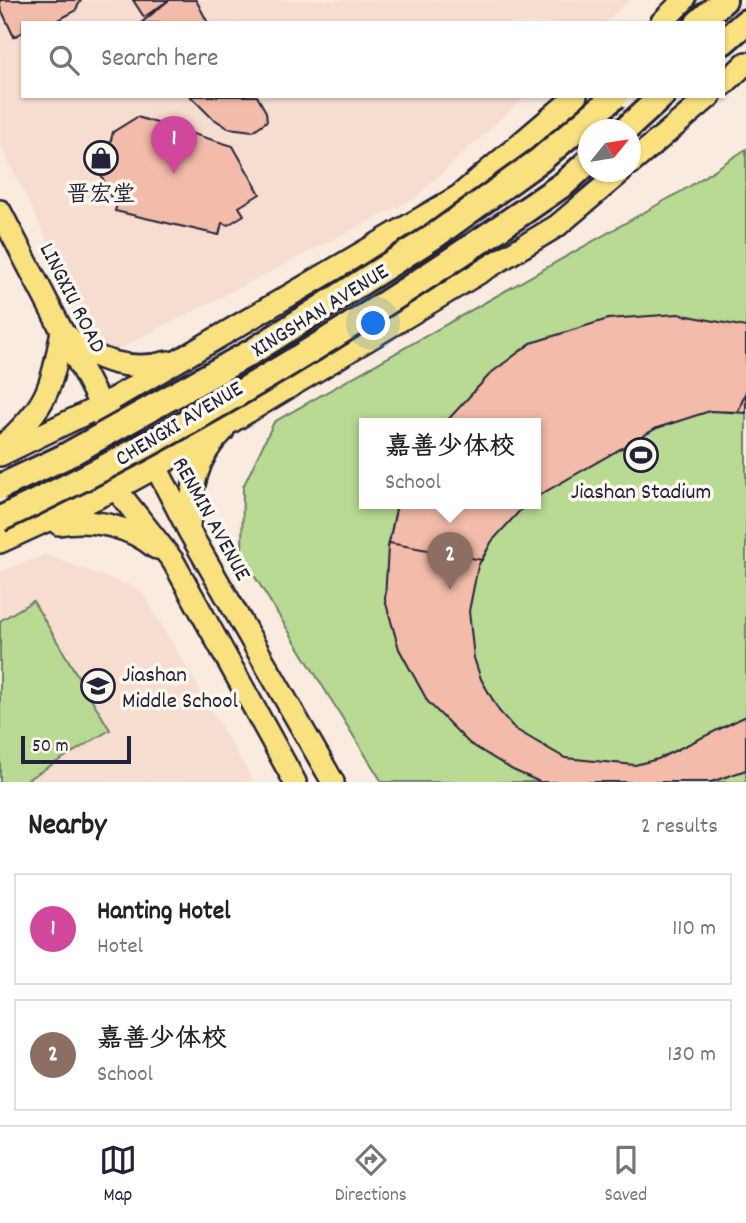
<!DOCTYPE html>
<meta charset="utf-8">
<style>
body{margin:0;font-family:Dekko,"LXGW WenKai TC",sans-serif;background:#f6f6f6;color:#222}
.compass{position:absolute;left:578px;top:119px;width:63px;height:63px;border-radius:50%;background:#fff;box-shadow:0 2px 5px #0004;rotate:60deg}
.scale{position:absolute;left:21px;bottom:18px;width:110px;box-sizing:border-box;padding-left:7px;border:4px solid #22223b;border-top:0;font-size:19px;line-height:24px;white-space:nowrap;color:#22223b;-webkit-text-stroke:5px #fbf7ec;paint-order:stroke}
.you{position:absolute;left:374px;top:324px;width:24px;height:24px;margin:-18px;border:5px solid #fff;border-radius:50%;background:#1a73e8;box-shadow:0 0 0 10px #1a73e833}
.badge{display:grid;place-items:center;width:46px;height:46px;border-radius:50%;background:#22223b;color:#fff;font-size:23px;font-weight:700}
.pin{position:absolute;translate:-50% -58px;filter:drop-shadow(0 2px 4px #0008)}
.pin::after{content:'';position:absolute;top:37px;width:24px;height:21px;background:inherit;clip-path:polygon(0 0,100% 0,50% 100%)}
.popup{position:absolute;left:359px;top:418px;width:182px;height:91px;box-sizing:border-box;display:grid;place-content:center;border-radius:0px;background:#fff;filter:drop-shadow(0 2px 5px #0005);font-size:23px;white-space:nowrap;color:#767676}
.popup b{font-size:26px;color:#222}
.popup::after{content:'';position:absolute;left:50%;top:100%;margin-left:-14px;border:14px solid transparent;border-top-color:#fff}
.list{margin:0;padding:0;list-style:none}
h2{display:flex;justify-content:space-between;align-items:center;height:91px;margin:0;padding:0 28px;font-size:30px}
h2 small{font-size:23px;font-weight:400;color:#767676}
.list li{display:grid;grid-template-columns:46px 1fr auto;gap:21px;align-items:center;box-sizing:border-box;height:112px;margin:0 14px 14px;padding:0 14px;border:2px solid #e0e0e0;border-radius:0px}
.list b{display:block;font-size:26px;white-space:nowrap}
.list p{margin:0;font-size:23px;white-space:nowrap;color:#767676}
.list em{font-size:23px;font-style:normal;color:#767676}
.icon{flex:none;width:38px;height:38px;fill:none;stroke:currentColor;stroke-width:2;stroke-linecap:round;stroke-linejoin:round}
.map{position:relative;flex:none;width:746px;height:782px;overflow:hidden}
.search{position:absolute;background:#fff;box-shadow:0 2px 5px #0004;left:21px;right:21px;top:21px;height:77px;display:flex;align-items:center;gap:18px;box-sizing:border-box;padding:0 24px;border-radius:0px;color:#767676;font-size:26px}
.sheet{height:343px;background:#fff}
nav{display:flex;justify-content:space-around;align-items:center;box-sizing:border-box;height:98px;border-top:2px solid #e0e0e0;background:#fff;font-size:19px;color:#767676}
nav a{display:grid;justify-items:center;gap:4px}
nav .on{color:#22223b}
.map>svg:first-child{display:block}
.built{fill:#f7ddcf}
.green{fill:#b8da93;stroke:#6d7e67;stroke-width:2;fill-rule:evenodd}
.building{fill:#f3bba9;stroke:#22223b;stroke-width:2}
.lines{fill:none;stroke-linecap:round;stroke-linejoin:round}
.major-casing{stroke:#22223b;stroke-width:26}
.highway-casing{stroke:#22223b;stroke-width:30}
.major{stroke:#fae180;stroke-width:21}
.highway{stroke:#fae180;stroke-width:24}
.highway-bridge-casing{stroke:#22223b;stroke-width:30;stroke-linecap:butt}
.highway-bridge{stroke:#fae180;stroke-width:24}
.labels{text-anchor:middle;stroke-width:7;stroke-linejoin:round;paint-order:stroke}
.poi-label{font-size:23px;fill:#22223b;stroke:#fbf7ec}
.street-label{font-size:23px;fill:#22223b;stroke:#fbf7ec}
</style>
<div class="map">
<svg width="746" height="782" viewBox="0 0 746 782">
<rect width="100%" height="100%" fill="#f9ebdf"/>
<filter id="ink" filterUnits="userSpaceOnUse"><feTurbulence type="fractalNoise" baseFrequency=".0143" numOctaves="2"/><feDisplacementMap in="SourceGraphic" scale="14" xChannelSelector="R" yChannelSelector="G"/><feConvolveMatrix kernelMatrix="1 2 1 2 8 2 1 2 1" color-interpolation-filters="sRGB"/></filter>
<g filter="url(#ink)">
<path class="built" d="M0,0H630L605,23H23V96H526L415,198L105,356L0,145Z
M45,555L140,589L254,782H0V572Z"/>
<path class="green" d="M746,149V782H382L242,556L243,487L274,422L687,188ZM364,424H536V504H364Z
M33,601L110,730L23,782H0V621Z"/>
<path class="building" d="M0,0H81L75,11L53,23H23V32L14,37L0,7Z
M133,0H169L144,17Z
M169,0H196L208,23H141Z
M190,96H257L266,112L267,121L253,131L228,128L211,117Z
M137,117L233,146L260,194L239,207L244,215L228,225L222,223L219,235L115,211L118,200L111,198L92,153L110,144L113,132Z
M678,314L746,327V413L710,411L657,428L536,497V424H444L491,373L531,343L608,319Z
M678,314L746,327V391L738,412L710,411L657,428L536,497V424H444L491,373L531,343L608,319Z
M397,504H526L492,541L478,566L469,611L474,658L481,679L499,711L515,729L565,758L635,765L658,759L746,716V770L711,782H540L513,770L469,743L428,702L399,649L385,600L388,547Z
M526,504L492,541L482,560L389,543L397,504Z"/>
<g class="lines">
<g class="major-casing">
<path id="major" d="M661,23L684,0
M723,85L746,63
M630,164L710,96
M0,211L101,406L156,467L189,531L333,782
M69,337C95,362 132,372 168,362
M103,419L116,489L173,561L295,782
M2,446C48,406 51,389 62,331
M0,455L101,406L459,196L576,96
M59,524C92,518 130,526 156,548
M189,529C190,493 196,456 223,431
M0,542L116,489L156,467L557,226L621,172"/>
</g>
<g class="highway-casing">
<path id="highway" d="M698,23L724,0
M723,42L746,22
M625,130L662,96"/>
</g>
<use href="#major" class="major"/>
<use href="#highway" class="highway"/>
<g class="highway-bridge-casing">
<path id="highway-bridge" d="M0,487L64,457L255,350L436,235L540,160L615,96
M0,519C199,426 385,308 565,183L588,162"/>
</g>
<use href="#highway-bridge" class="highway-bridge"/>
</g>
</g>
<defs>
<g id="shop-ring" transform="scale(1.75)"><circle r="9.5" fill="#fbf7ec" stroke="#22223b" stroke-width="1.5"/><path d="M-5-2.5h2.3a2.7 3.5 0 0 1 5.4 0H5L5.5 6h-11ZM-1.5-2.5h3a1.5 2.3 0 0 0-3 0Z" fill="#22223b"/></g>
<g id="stadium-ring" transform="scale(1.75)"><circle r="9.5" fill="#fbf7ec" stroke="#22223b" stroke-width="1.5"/><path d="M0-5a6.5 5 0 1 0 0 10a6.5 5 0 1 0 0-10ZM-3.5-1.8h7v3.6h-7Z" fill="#22223b"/></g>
<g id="school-ring" transform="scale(1.75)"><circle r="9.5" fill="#fbf7ec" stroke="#22223b" stroke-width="1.5"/><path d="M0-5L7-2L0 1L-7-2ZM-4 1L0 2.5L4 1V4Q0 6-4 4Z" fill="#22223b"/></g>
</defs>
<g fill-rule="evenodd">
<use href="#shop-ring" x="101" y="158"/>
<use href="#stadium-ring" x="641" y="455"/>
<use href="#school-ring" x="98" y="686"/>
</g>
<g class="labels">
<g class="poi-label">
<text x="101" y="201">晋宏堂</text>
<text x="641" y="498">Jiashan Stadium</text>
<text x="122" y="681" text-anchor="start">Jiashan<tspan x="122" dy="26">Middle School</tspan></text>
</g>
<g class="street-label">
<text transform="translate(74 297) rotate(63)" y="8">LINGXIU ROAD</text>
<text transform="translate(319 309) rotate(-32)" y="8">XINGSHAN AVENUE</text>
<text transform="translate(178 422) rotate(-31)" y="8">CHENGXI AVENUE</text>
<text transform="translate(213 518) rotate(61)" y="8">RENMIN AVENUE</text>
</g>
</g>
</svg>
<svg class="compass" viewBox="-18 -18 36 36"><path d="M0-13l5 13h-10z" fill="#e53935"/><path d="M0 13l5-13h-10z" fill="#767676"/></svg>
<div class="scale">50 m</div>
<div class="you"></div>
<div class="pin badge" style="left:174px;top:174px;background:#d1479c">1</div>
<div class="pin badge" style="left:450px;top:590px;background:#8d6e63">2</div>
<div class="popup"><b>嘉善少体校</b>School</div>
<div class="search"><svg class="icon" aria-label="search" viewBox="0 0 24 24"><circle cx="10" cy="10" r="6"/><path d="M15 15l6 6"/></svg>Search here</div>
</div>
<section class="sheet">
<h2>Nearby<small>2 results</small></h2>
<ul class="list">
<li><span class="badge" style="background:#d1479c">1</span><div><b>Hanting Hotel</b><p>Hotel</p></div><em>110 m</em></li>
<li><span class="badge" style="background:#8d6e63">2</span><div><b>嘉善少体校</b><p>School</p></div><em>130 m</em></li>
</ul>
</section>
<nav>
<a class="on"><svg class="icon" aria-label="map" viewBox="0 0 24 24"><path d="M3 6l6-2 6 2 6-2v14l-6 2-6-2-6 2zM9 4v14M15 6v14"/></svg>Map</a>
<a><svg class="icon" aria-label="directions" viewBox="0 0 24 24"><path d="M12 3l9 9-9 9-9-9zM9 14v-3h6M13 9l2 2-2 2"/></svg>Directions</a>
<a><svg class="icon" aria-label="saved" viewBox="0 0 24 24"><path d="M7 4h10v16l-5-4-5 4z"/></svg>Saved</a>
</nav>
